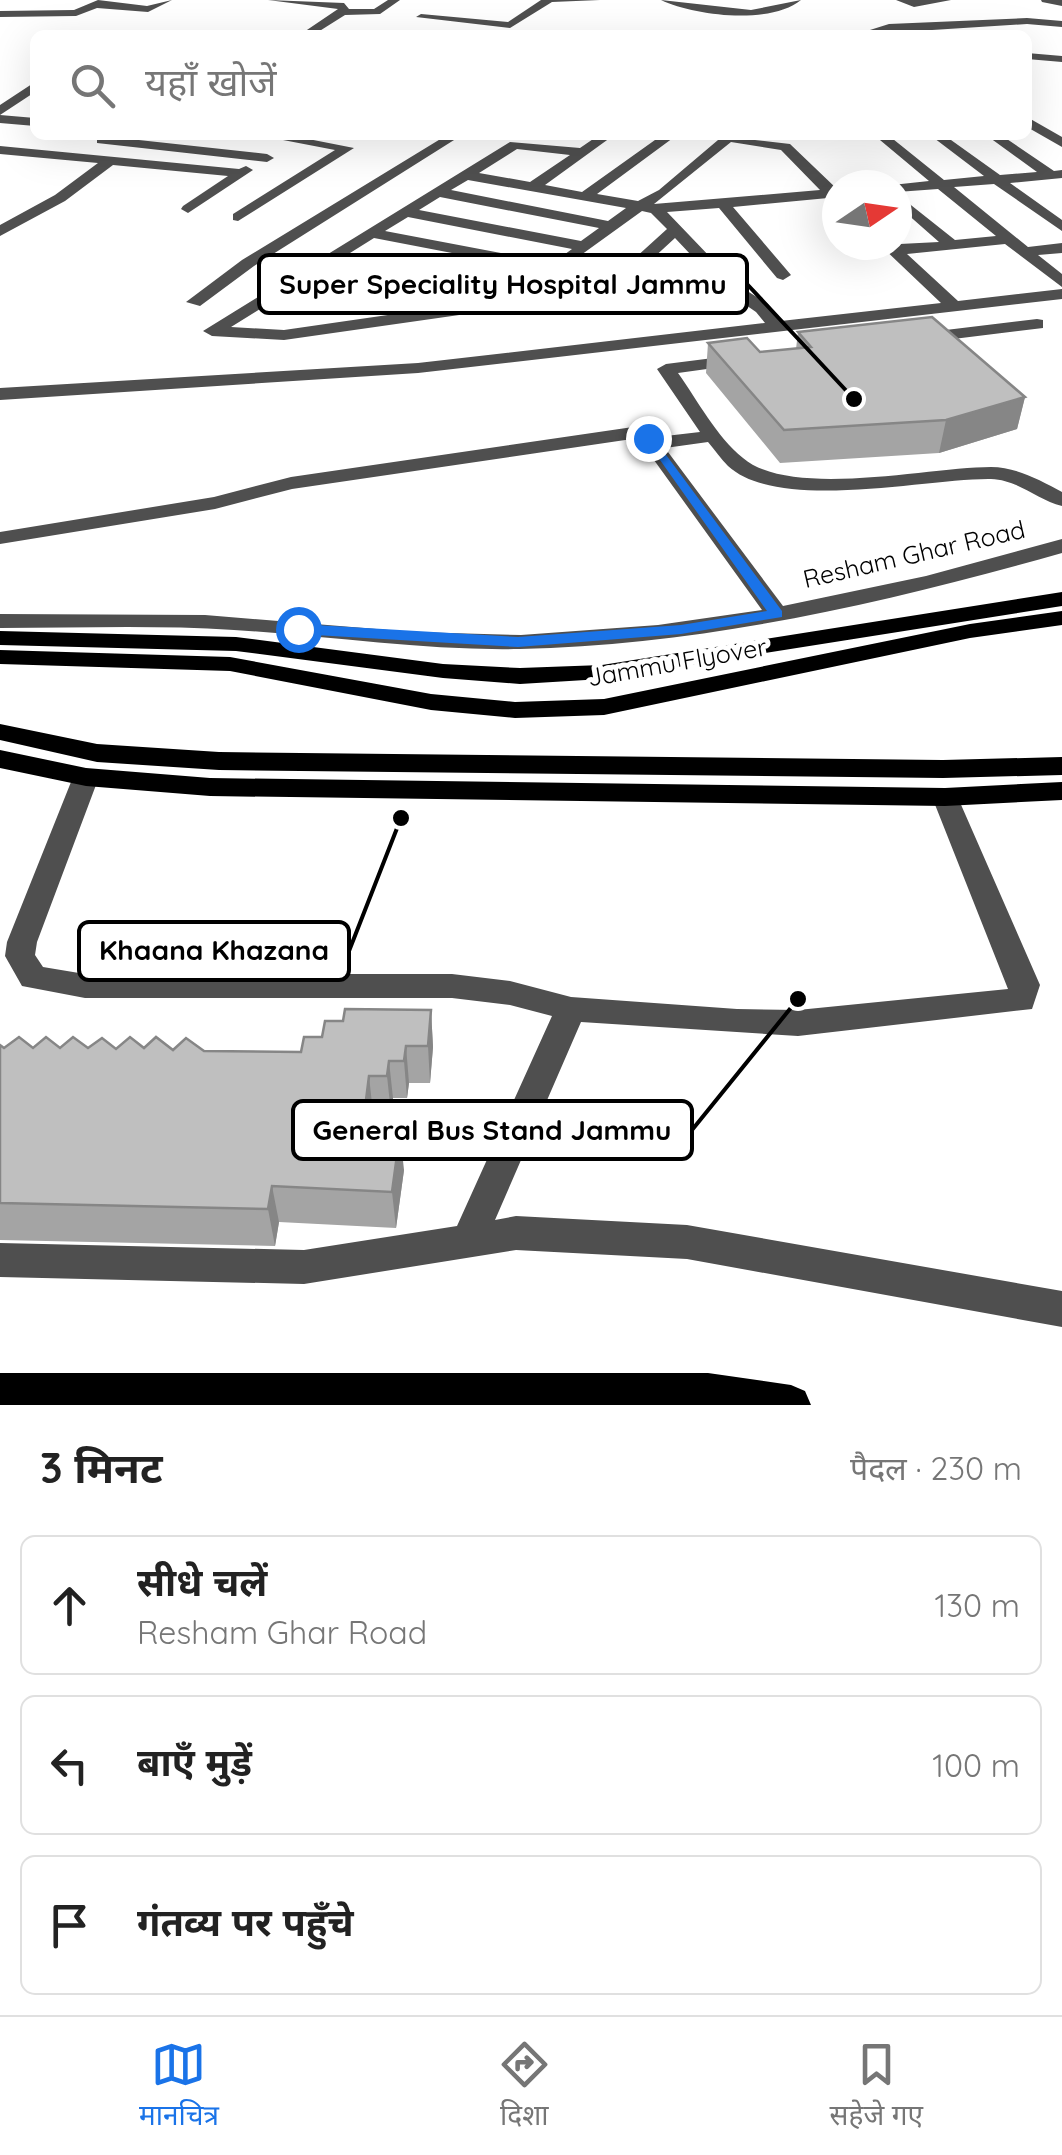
<!DOCTYPE html>
<html lang="hi">
<meta charset="utf-8">
<style>
body{margin:0;font-family:Quicksand,"Noto Sans Devanagari",sans-serif;background:#f6f6f6;color:#222}
.compass{position:absolute;left:822px;top:170px;width:90px;height:90px;border-radius:50%;background:#fff;box-shadow:0 10px 40px #0002;rotate:77deg}
.stop{position:absolute;width:30px;height:30px;margin:-22px;border:8px solid #1a73e8;border-radius:50%;background:#fff}
.stop.end{background:#1a73e8;border-color:#fff;box-shadow:0 2px 10px #0008}
.list{margin:0;padding:0;list-style:none}
h2{display:flex;justify-content:space-between;align-items:center;height:130px;margin:0;padding:0 40px;font-size:42px}
h2 small{font-size:32px;font-weight:400;color:#767676}
.list li{display:grid;grid-template-columns:65px 1fr auto;gap:30px;align-items:center;box-sizing:border-box;height:140px;margin:0 20px 20px;padding:0 20px;border:2px solid #e0e0e0;border-radius:15px}
.list b{display:block;font-size:38px;white-space:nowrap}
.list p{margin:0;font-size:32px;white-space:nowrap;color:#767676}
.list em{font-size:32px;font-style:normal;color:#767676}
.icon{flex:none;width:55px;height:55px;fill:none;stroke:currentColor;stroke-width:2;stroke-linecap:round;stroke-linejoin:round}
.map{position:relative;flex:none;width:1062px;height:1405px;overflow:hidden}
.search{position:absolute;background:#fff;box-shadow:0 10px 40px #0002;left:30px;right:30px;top:30px;height:110px;display:flex;align-items:center;gap:25px;box-sizing:border-box;padding:0 35px;border-radius:15px;color:#767676;font-size:38px}
.sheet{height:610px;background:#fff}
nav{display:flex;justify-content:space-around;align-items:center;box-sizing:border-box;height:140px;border-top:2px solid #e0e0e0;background:#fff;font-size:28px;color:#767676}
nav a{display:grid;justify-items:center;gap:5px}
nav .on{color:#1a73e8}
.map>svg:first-child{display:block}
.lines{fill:none;stroke-linecap:round;stroke-linejoin:round}
.minor{fill:#4f4f4f;fill-rule:evenodd}
.major{fill:#000;fill-rule:evenodd}
.wall{fill:#a4a4a4}
.shaded-wall{fill:#868686}
.building{fill:#bfbfbf;stroke:#868686;stroke-width:2.5}
.route{fill:#1a73e8}
.labels{text-anchor:middle;stroke-width:10;stroke-linejoin:round;paint-order:stroke}
.street-label{font-size:25px;fill:#000;stroke:#fff}
.leader{fill:none;stroke:#000;stroke-width:4}
.callout-dot{fill:#000;stroke:#fff;stroke-width:4}
.callout{fill:#fff;stroke:#000;stroke-width:4}
.callout-label{font-size:28px;text-anchor:middle;font-weight:bold;fill:#000}
</style>
<div class="map">
<svg width="1062" height="1405" viewBox="0 0 1062 1405">
<rect width="100%" height="100%" fill="#fff"/>
<g class="lines">
<path class="minor" d="M98,0L147,6L172,0L148,12L97,8L76,16L0,17V11L74,10Z
M268,0L344,3L349,9H374L388,0H400L380,14L345,15L318,32L323,35L301,34L338,9Z
M541,0H600L552,2L510,28L416,17L421,14L508,22Z
M661,0L751,10L801,0C770,25 695,16 661,0Z
M896,0H951L914,7Z
M1041,0H1062V6L1042,2Z
M1027,18L1062,21V27L1027,24L854,35L889,24Z
M1027,53L1062,56V62L1027,59Z
M35,82V92L0,115V105Z
M0,115L35,118V126L0,123Z
M1027,117L1062,137V147L1027,127Z
M257,135H288L354,148L238,221L233,220V214L335,150Z
M447,135H462L254,266L200,306L186,302L242,260Z
M599,135H614L545,185L582,192L662,135H677L597,194L638,201L659,190L718,140L710,135L790,144L837,189V203L828,198L733,207L791,275L783,280L777,278L719,208L667,212L736,284L768,304L781,321L941,303L880,245L939,242L897,205V194L955,240L996,236L938,189L897,192V185H892L929,181L874,135H888L944,180L984,176L930,135H944L1000,175L1037,172L986,135H1001L1054,171L1062,170V178L1010,183L1062,220V231L994,184L954,187L1028,247L1062,243V253L1038,255L1062,274V287L1005,244L907,254L958,301L1062,289V299L418,373L0,400V388L418,363L765,323L756,312L724,290L675,238L625,284H613V278L667,229L651,213L642,211L556,273L374,238L350,253L459,275L466,304L509,298L515,299V307L284,340L212,336L203,331L510,142L580,148ZM731,142L781,150L820,190L654,204ZM517,149L570,155L530,182L479,173ZM468,180L626,208L608,221L451,190ZM440,197L599,228L581,241L419,210ZM408,217L572,249L553,263L385,231ZM339,260L446,281L450,306L284,330L231,327Z
M102,136L267,154L274,158L267,162L97,143V137Z
M0,146L239,169L246,166L253,170L188,213L181,209L183,206L228,176L113,165L65,201L0,236V225L55,195L98,163L0,154Z
M1037,319L1043,320V328L921,343L912,338L921,333Z
M737,355L746,360L743,364L678,373C698,401 716,436 743,458C791,499 930,467 991,467C1016,467 1040,480 1062,492V506C1037,500 1019,480 991,479C927,478 779,513 728,466C721,459 715,450 708,442L665,448L783,606L926,576L1062,539V553C885,603 705,645 520,649C425,651 330,636 234,630C156,625 78,628 0,628V614L205,615L413,632L521,635L658,625L762,610L641,442L632,439L292,489L215,509L0,544V532L214,497L291,477L633,427L657,437L700,432L657,369L666,364Z
M86,768L99,777L37,942L35,955L43,967L85,974H452L510,981L571,997L737,1009L798,1010L1008,989L932,797L935,791H955L1040,985L1032,1009L798,1036L581,1022L495,1220L516,1216L687,1225L1062,1291V1327L687,1259L516,1250L304,1284L0,1277V1243L304,1250L457,1226L552,1016L510,1005L452,998H85L22,986L5,956L7,942L73,777Z"/>
<path class="major" d="M1062,592V606L602,679L520,684L443,678L236,651L0,645V631L236,637L443,664L520,668L602,665Z
M1062,611V625L970,638L604,715L515,718L431,710L230,671L0,664V650L230,657L431,694L515,702L604,699L970,624Z
M0,724L97,744L219,752L943,760L1062,757V775L943,778L219,770L97,762L0,740Z
M0,750L86,768L210,778L945,788L1062,782V800L945,806L210,796L86,786L0,768Z
M0,1373H708L791,1385L805,1391L811,1405H0Z"/>
</g>
<path class="wall" d="M798,332L1025,397L1017,429L939,453L780,463L706,373L708,343L760,352L796,349Z
M431,1010L433,1047L430,1083H409L407,1098H393L391,1113H373L371,1132L404,1170L396,1228L279,1222L275,1246L0,1240V1045L4,1048H144L204,1051L301,1052L343,1021Z"/>
<path class="shaded-wall" d="M1025,397L1017,429L939,453L946,420Z
M431,1010L433,1047L430,1083L428,1046Z
M406,1046L409,1083L407,1098L404,1061Z
M389,1061L393,1098L391,1113L387,1076Z
M369,1076L373,1113L366,1168L362,1132Z
M400,1133L404,1170L396,1228L392,1192Z
M272,1186L279,1222L275,1246L268,1209Z"/>
<path class="building" d="M932,317L1025,397L946,420L784,430L708,343L747,338L760,352L811,347L798,332Z
M345,1009L431,1010L428,1046H406L404,1061H389L387,1076H369L362,1132L400,1133L392,1192L272,1186L268,1209L0,1203V1045L4,1048L19,1037L33,1048L46,1037L60,1048L73,1037L88,1048L102,1038L116,1049L130,1037L144,1048L156,1037L173,1050L186,1038L204,1051L301,1052L304,1037H322L325,1021H343Z"/>
<path class="route" d="M643,436H652L782,611V617L681,634L518,647L298,634L290,629L298,624L518,637L681,625L767,611Z"/>
<g class="labels">
<g class="street-label">
<text transform="translate(914 554) rotate(-13)" y="9">Resham Ghar Road</text>
<text transform="translate(677 662) rotate(-10)" y="9">Jammu Flyover</text>
</g>
</g>
<path class="leader" d="M854 399L747 284M401 818L349 951M798 999L692 1130"/>
<g class="callout-dot">
<circle cx="854" cy="399" r="10"/>
<circle cx="401" cy="818" r="10"/>
<circle cx="798" cy="999" r="10"/>
</g>
<g class="callout">
<rect x="259" y="255" width="488" height="58" rx="10"/>
<rect x="79" y="922" width="270" height="58" rx="10"/>
<rect x="293" y="1101" width="399" height="58" rx="10"/>
</g>
<g class="callout-label">
<text x="503" y="294">Super Speciality Hospital Jammu</text>
<text x="214" y="960">Khaana Khazana</text>
<text x="492" y="1140">General Bus Stand Jammu</text>
</g>
</svg>
<svg class="compass" viewBox="-18 -18 36 36"><path d="M0-13l5 13h-10z" fill="#e53935"/><path d="M0 13l5-13h-10z" fill="#767676"/></svg>
<div class="stop" style="left:298px;top:629px"></div>
<div class="stop end" style="left:648px;top:438px"></div>
<div class="search"><svg class="icon" aria-label="search" viewBox="0 0 24 24"><circle cx="10" cy="10" r="6"/><path d="M15 15l6 6"/></svg>यहाँ खोजें</div>
</div>
<section class="sheet">
<h2>3 मिनट<small>पैदल · 230 m</small></h2>
<ul class="list">
<li><svg class="icon" aria-label="ahead" viewBox="0 0 24 24"><path d="M12 20V5M6 11l6-6 6 6"/></svg><div><b>सीधे चलें</b><p>Resham Ghar Road</p></div><em>130 m</em></li>
<li><svg class="icon" aria-label="left" viewBox="0 0 24 24"><path d="M17 20v-9H6M10 6l-5 5 5 5"/></svg><div><b>बाएँ मुड़ें</b></div><em>100 m</em></li>
<li><svg class="icon" aria-label="arrive" viewBox="0 0 24 24"><path d="M6 21V4h12l-3 4 3 4H6"/></svg><div><b>गंतव्य पर पहुँचे</b></div></li>
</ul>
</section>
<nav>
<a class="on"><svg class="icon" aria-label="map" viewBox="0 0 24 24"><path d="M3 6l6-2 6 2 6-2v14l-6 2-6-2-6 2zM9 4v14M15 6v14"/></svg>मानचित्र</a>
<a><svg class="icon" aria-label="directions" viewBox="0 0 24 24"><path d="M12 3l9 9-9 9-9-9zM9 14v-3h6M13 9l2 2-2 2"/></svg>दिशा</a>
<a><svg class="icon" aria-label="saved" viewBox="0 0 24 24"><path d="M7 4h10v16l-5-4-5 4z"/></svg>सहेजे गए</a>
</nav>
